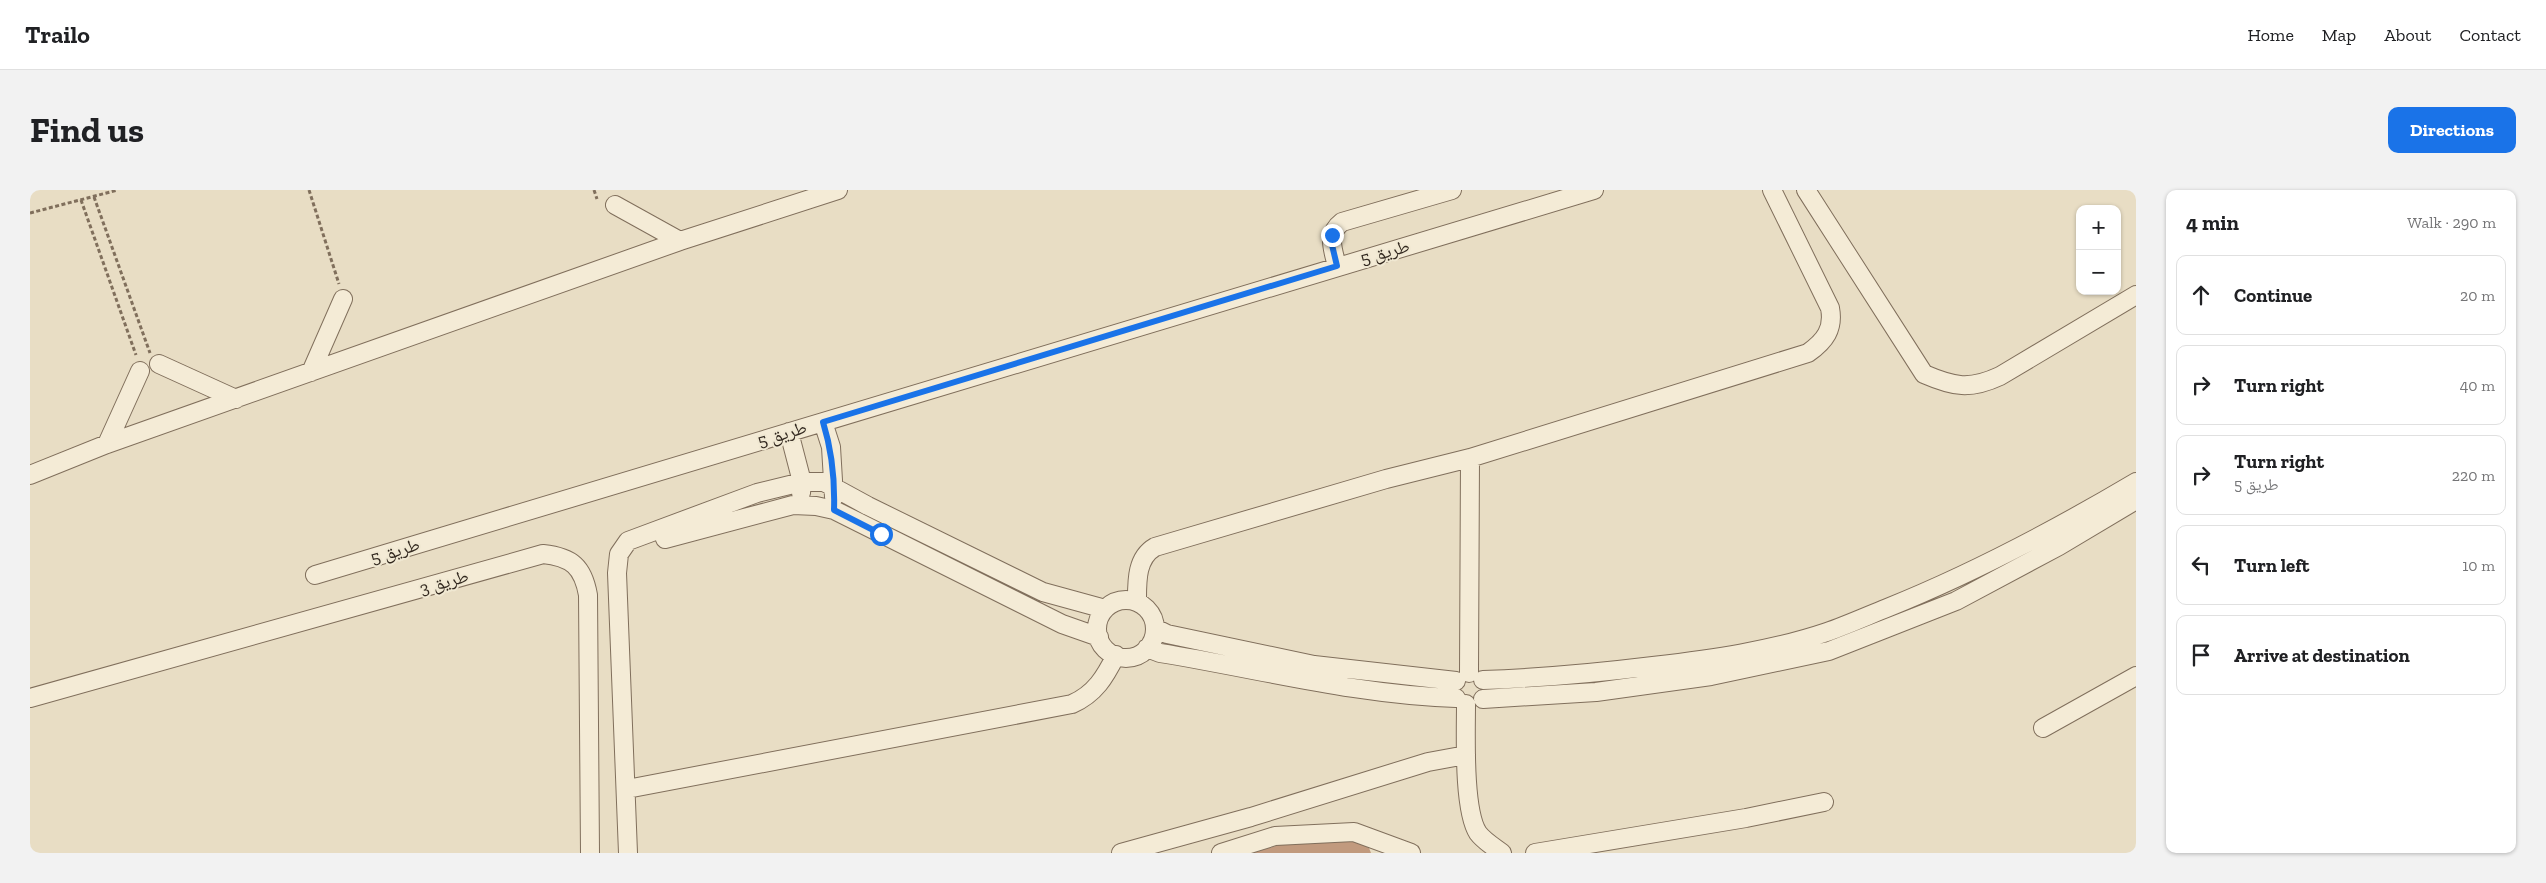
<!DOCTYPE html>
<meta charset="utf-8">
<style>
body{margin:0;font-family:"Zilla Slab","Noto Naskh Arabic",serif;background:#f2f2f2;color:#202124}
.controls{position:absolute;right:15px;top:15px;display:grid;overflow:hidden;border-radius:10px;box-shadow:0 1px 4px #0004}
.controls button{width:45px;height:45px;display:grid;place-items:center;padding:0;border:0;border-bottom:1px solid #e0e0e0;background:#fff;color:#202124;font:25px sans-serif}
.stop{position:absolute;width:15px;height:15px;margin:-11px;border:4px solid #1a73e8;border-radius:50%;background:#fff}
.stop.end{background:#1a73e8;border-color:#fff;box-shadow:0 1px 5px #0008}
.list{margin:0;padding:0;list-style:none}
h2{display:flex;justify-content:space-between;align-items:center;height:65px;margin:0;padding:0 20px;font-size:21px}
h2 small{font-size:16px;font-weight:400;color:#757577}
.list li{display:grid;grid-template-columns:32px 1fr auto;gap:15px;align-items:center;box-sizing:border-box;height:80px;margin:0 10px 10px;padding:0 10px;border:1px solid #e0e0e0;border-radius:10px}
.list b{display:block;font-size:19px;white-space:nowrap}
.list p{margin:0;font-size:16px;white-space:nowrap;color:#757577}
.list em{font-size:16px;font-style:normal;color:#757577}
.icon{flex:none;width:28px;height:28px;fill:none;stroke:currentColor;stroke-width:2;stroke-linecap:round;stroke-linejoin:round}
.map{position:relative;flex:none;width:2106px;height:663px;overflow:hidden;border-radius:10px}
header{display:flex;align-items:center;gap:30px;box-sizing:border-box;height:70px;padding:0 25px;background:#fff;border-bottom:1px solid #e0e0e0}
header strong{font-size:24px}
nav{display:flex;gap:28px;margin-inline-start:auto;font-size:18px}
.intro{display:flex;align-items:center;justify-content:space-between;box-sizing:border-box;height:120px;padding:0 30px}
h1{margin:0;font-size:35px}
.button{padding:12px 22px;border-radius:10px;background:#1a73e8;color:#fff;font-size:18px;font-weight:700}
main{display:flex;gap:30px;padding:0 30px}
aside{flex:1;background:#fff;border-radius:10px;box-shadow:0 1px 4px #0004}
.map>svg:first-child{display:block}
.building{fill:#c19a7e}
.lines{fill:none;stroke-linecap:round;stroke-linejoin:round}
.minor-casing{stroke:#806f5c;stroke-width:20}
.path{stroke:#806f5c;stroke-width:3;stroke-dasharray:4 2.5;stroke-linecap:butt}
.minor{stroke:#f4ebd6;stroke-width:18}
.route{stroke:#1a73e8;stroke-width:6}
.labels{text-anchor:middle;stroke-width:4;stroke-linejoin:round;paint-order:stroke}
.street-label{font-size:18px;fill:#32281f;stroke:#f0e8d2}
</style>
<header>
<strong>Trailo</strong>
<nav><a>Home</a><a>Map</a><a>About</a><a>Contact</a></nav>
</header>
<div class="intro"><h1>Find us</h1><a class="button">Directions</a></div>
<main>
<div class="map">
<svg width="2106" height="663" viewBox="0 0 2106 663">
<rect width="100%" height="100%" fill="#e8ddc4"/>
<path class="building" d="M1279,646H1318L1339,658L1341,663H1222Z"/>
<g class="lines">
<g class="minor-casing">
<path id="minor" d="M1776,0L1894,184C1924,197 1940,200 1970,186L2106,105
M585,15L650,51
M1307,76C1303,60 1296,44 1312,32L1422,0
M129,174L206,209
M281,182L313,109
M793,232L801,257L804,307
M759,242L772,292L771,303
M77,254L110,181
M0,285L77,254L650,51L808,0
M635,349L763,315L786,316L804,320L1032,434L1069,447
M285,385L1564,0
M1067 439a29 29 0 1 1 58 0a29 29 0 1 1-58 0Z
M1107,412C1107,392 1106,368 1125,357L1356,289L1440,268L1778,163C1795,151 1804,139 1800,118L1742,0
M1125,438L1137,444L1284,475L1426,491
M1117,458L1130,463C1229,479 1326,505 1426,508
M1439,483L1440,268
M1453,490C1510,488 1566,483 1623,476C1681,469 1741,461 1797,442C1817,435 1837,426 1857,418C1944,383 2025,340 2106,292
M0,508L513,364C542,367 553,377 558,405L560,663
M1453,509L1566,502L1681,486L1799,461L1926,411L2029,356L2106,310
M1436,514C1436,543 1433,620 1448,643C1454,651 1464,657 1472,663
M2013,538L2106,486
M597,599L1042,514C1065,504 1075,487 1086,465
M598,663L587,383L589,364L598,351L727,303L772,292H794L838,316L1013,402L1075,419
M1091,663L1221,627L1398,572L1436,565
M1191,663L1245,646L1324,642L1381,663
M1505,663L1716,628L1794,612"/>
</g>
<path class="path" d="M279,0L309,94
M564,0L567,9
M64,7L120,163
M51,10L106,165
M0,23L88,0"/>
<use href="#minor" class="minor"/>
</g>
<g class="lines">
<path class="route" d="M851,344L804,320C805,289 802,261 793,232L1307,76L1302,55V45"/>
</g>
<g class="labels">
<g class="street-label">
<text transform="translate(1355 62) rotate(-16)" y="6">طريق 5</text>
<text transform="translate(752 244) rotate(-17)" y="6">طريق 5</text>
<text transform="translate(365 361) rotate(-17)" y="6">طريق 5</text>
<text transform="translate(414 392) rotate(-16)" y="6">طريق 3</text>
</g>
</g>
</svg>
<div class="controls">
<button>+</button>
<button>−</button>
</div>
<div class="stop" style="left:851px;top:344px"></div>
<div class="stop end" style="left:1302px;top:45px"></div>
</div>
<aside>
<h2>4 min<small>Walk · 290 m</small></h2>
<ul class="list">
<li><svg class="icon" aria-label="ahead" viewBox="0 0 24 24"><path d="M12 20V5M6 11l6-6 6 6"/></svg><div><b>Continue</b></div><em>20 m</em></li>
<li><svg class="icon" aria-label="right" viewBox="0 0 24 24"><path d="M7 20v-9h11M14 6l5 5-5 5"/></svg><div><b>Turn right</b></div><em>40 m</em></li>
<li><svg class="icon" aria-label="right" viewBox="0 0 24 24"><path d="M7 20v-9h11M14 6l5 5-5 5"/></svg><div><b>Turn right</b><p>طريق 5</p></div><em>220 m</em></li>
<li><svg class="icon" aria-label="left" viewBox="0 0 24 24"><path d="M17 20v-9H6M10 6l-5 5 5 5"/></svg><div><b>Turn left</b></div><em>10 m</em></li>
<li><svg class="icon" aria-label="arrive" viewBox="0 0 24 24"><path d="M6 21V4h12l-3 4 3 4H6"/></svg><div><b>Arrive at destination</b></div></li>
</ul>
</aside>
</main>
